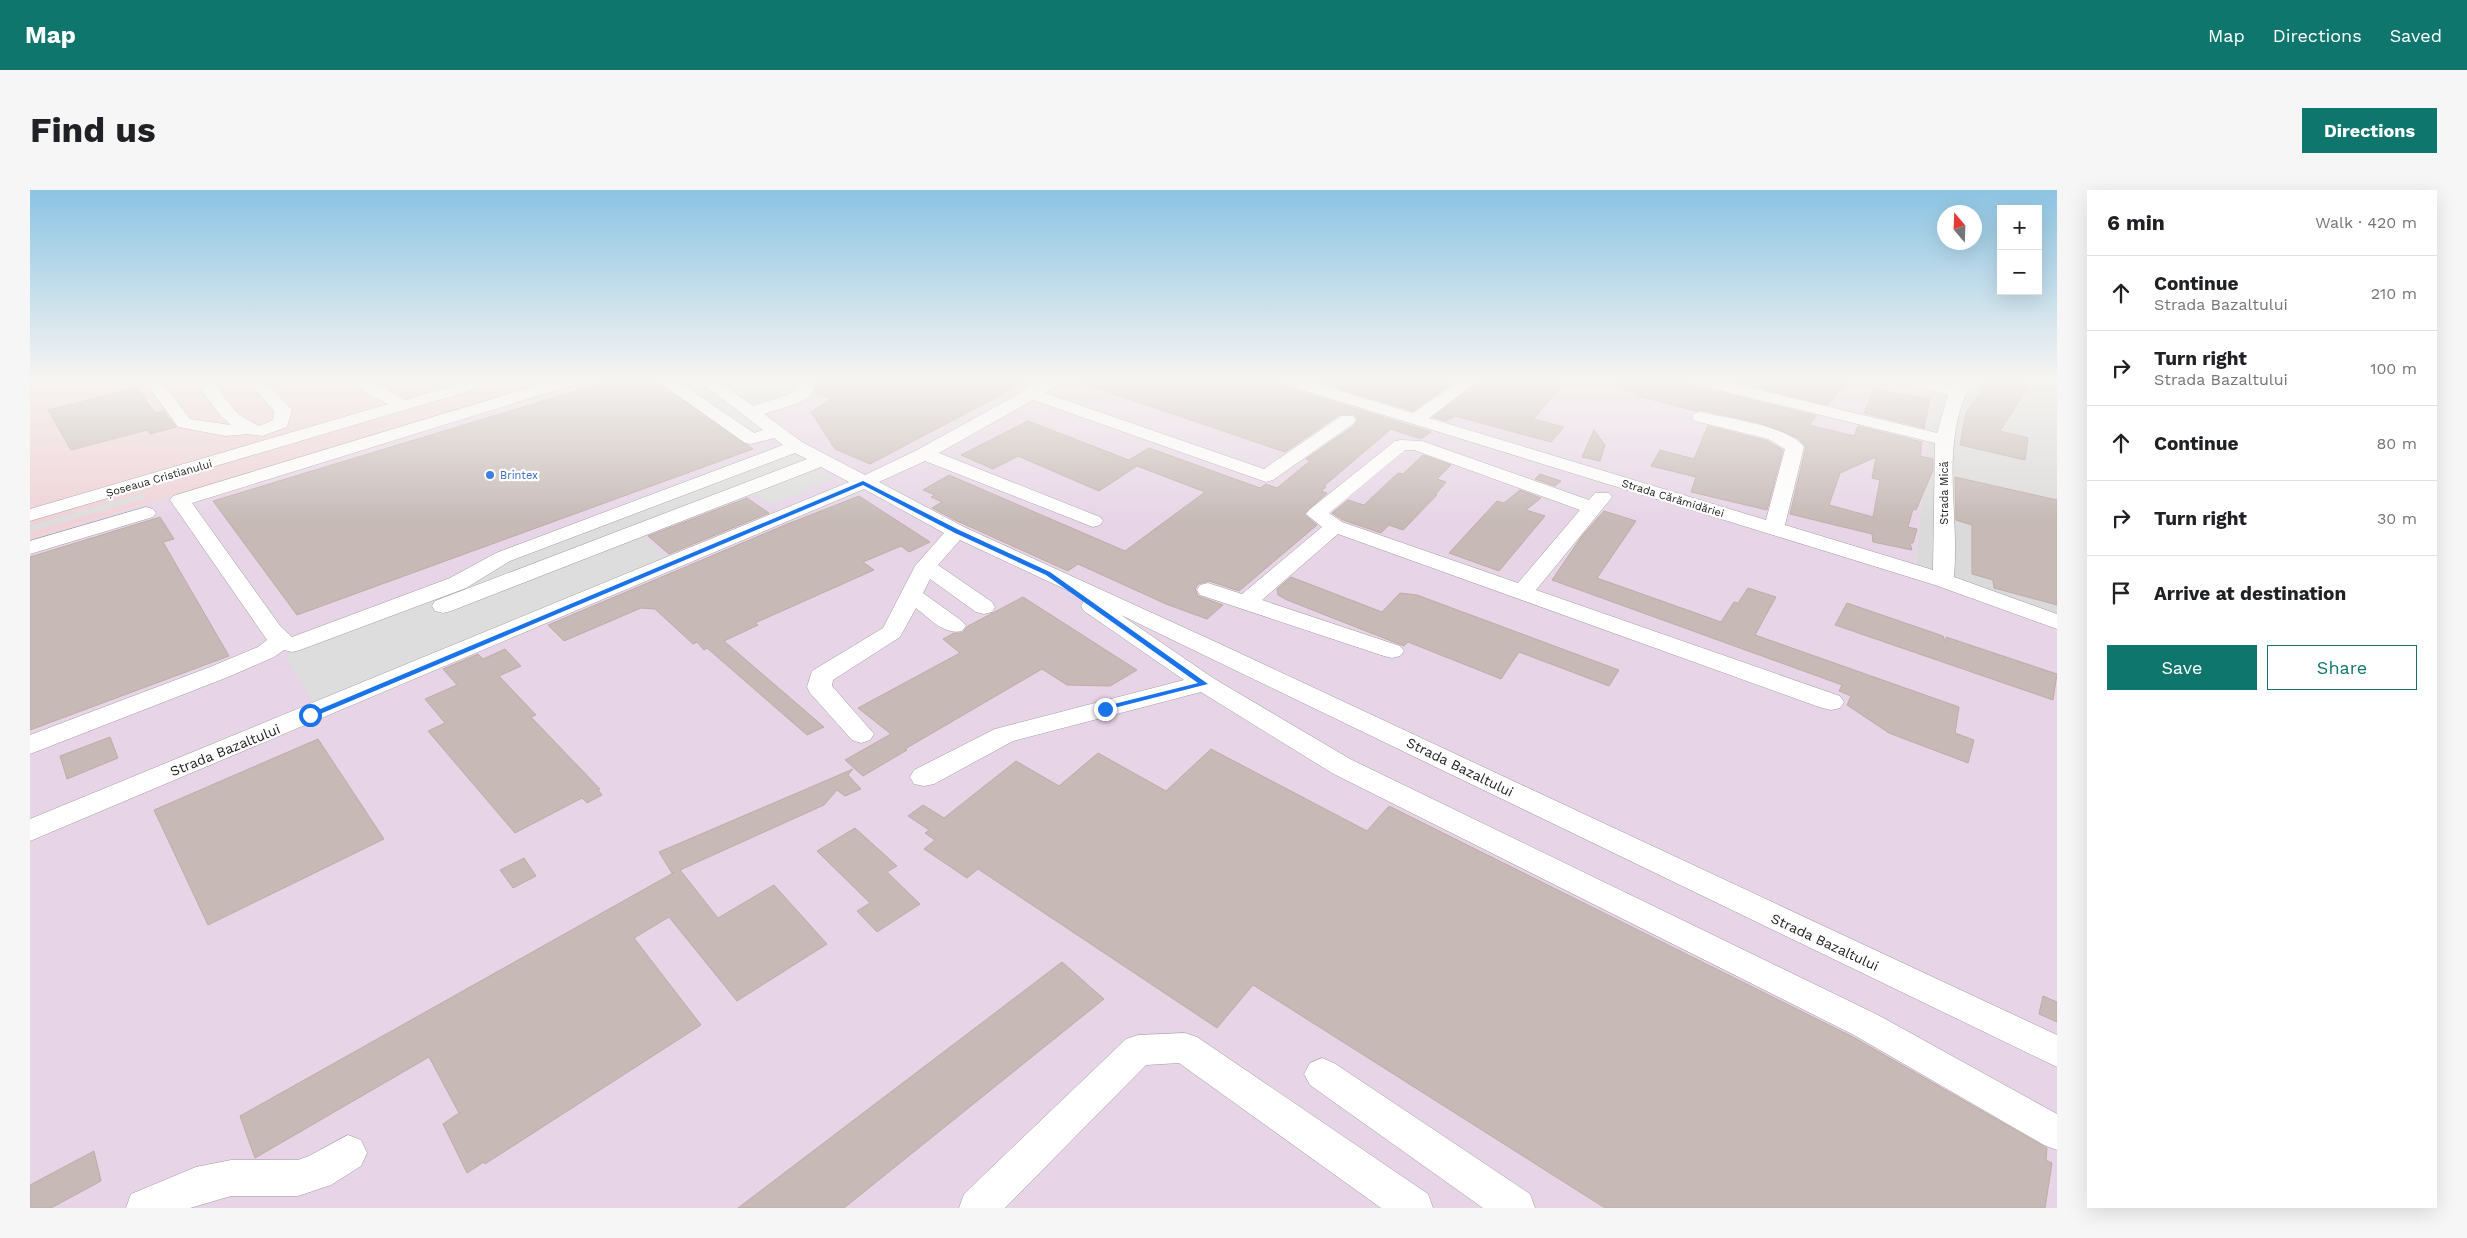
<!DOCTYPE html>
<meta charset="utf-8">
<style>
body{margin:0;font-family:"Work Sans",sans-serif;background:#f6f6f6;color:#202124}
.controls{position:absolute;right:15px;top:15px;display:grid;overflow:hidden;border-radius:0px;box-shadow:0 5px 20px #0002}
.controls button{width:45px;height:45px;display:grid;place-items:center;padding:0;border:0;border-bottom:1px solid #e0e0e0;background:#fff;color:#202124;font:25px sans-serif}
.compass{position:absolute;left:1907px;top:15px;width:45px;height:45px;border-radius:50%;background:#fff;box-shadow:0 5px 20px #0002;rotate:341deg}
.stop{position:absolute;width:15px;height:15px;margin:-11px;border:4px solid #1a73e8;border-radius:50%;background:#fff}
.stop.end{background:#1a73e8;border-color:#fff;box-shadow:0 1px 5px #0008}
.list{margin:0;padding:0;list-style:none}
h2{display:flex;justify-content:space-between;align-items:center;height:65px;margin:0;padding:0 20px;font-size:21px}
h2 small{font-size:16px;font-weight:400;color:#757577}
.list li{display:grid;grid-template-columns:32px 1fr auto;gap:15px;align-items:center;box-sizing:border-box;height:75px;padding:0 20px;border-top:1px solid #e0e0e0}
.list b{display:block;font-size:19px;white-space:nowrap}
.list p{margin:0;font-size:16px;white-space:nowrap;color:#757577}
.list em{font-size:16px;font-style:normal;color:#757577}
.actions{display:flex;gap:10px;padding:15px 20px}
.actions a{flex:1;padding:11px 0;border:1px solid #0f766e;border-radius:0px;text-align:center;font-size:18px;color:#0f766e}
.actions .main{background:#0f766e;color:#fff}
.icon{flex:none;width:28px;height:28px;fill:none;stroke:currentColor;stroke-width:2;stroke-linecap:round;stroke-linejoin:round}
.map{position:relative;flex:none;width:2027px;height:1018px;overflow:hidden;border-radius:0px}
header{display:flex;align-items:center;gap:30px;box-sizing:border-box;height:70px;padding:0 25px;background:#0f766e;color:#fff}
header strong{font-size:24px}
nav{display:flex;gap:28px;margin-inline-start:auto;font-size:18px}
.intro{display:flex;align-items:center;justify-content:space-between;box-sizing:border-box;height:120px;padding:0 30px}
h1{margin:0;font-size:35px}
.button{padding:12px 22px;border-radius:0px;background:#0f766e;color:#fff;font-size:18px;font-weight:700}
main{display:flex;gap:30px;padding:0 30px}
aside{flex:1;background:#fff;border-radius:0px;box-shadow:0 5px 20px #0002}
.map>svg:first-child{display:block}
.residential{fill:#dbdada}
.commercial{fill:#efd1d6}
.industrial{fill:#e7d4e7}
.parking{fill:#ddd}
.building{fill:#c6b9b6;stroke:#c0aba5;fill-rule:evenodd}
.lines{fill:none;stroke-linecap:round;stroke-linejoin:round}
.minor-casing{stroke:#9e9e9e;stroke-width:1}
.minor{fill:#fff;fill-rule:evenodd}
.route{fill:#1a73e8}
.shop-dot{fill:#3f7fe0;stroke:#fff;stroke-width:2}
.labels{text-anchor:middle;stroke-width:4.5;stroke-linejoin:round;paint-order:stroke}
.far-shop-label{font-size:11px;fill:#366cbe;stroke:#fff;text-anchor:start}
.far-street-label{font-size:11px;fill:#1d1d1d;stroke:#fff}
.street-label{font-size:14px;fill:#1d1d1d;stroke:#fff}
</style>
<header>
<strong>Map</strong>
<nav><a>Map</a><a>Directions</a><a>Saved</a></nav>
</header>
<div class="intro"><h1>Find us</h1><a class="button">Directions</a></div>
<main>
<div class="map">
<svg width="2027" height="1018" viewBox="0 0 2027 1018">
<rect width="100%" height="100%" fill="#eee8e3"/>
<path class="residential" d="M1916,190H2027V429L1885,377L1902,206Z"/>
<path class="commercial" d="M0,190H521L0,349Z"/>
<path class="industrial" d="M521,190H1916L1902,206L1885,377L2027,429V1018H0V349Z"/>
<path class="parking" d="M639,190H668L742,241L721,247Z
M682,190H781L782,191L770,199L720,217Z
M759,263L804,288L741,315L721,302L610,344L639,370L287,518L255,466L450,393L441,380Z
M113,303L116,308L0,342V336Z"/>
<path class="building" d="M582,190H624L723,259L267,425L183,311Z
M783,190H999L840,274L805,259L781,222L801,209L785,202L786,195Z
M1052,190H1246L1249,195L1401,242L1391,249L1361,239L1294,296L1296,297L1291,301L1297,303L1274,324L1287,335L1209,401L1179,391L1168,394L1165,399L1168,406L1193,415L1177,429L1136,414L1048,374L1038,381L925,330L902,318L912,312L901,307L905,305L893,300L919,285L1095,361L1175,302L1107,276L1069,301L988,266L963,279L931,265L998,231L1099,270L1119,258L1230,298L1236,294L1247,298L1280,271L1276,269L1324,236L1328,229L1323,224H1310L1255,262L1052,193Z
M1283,190H1426L1383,221Z
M1451,190H1537L1503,229L1534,237L1521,252L1425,226L1416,231L1403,227Z
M1583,190H1656L1660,195L1787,226L1779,235L1824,246L1828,236L1892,252L1890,266L1903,269V280L1886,320L1883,319L1878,337L1887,339L1883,353H1880L1882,360L1843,352L1842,344L1760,324L1776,257L1768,248L1727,232L1671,220L1666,221L1608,206L1611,204L1582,196ZM1846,267L1842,288L1850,290L1843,327L1799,315L1810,283Z
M1697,190H1819L1797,215Z
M1959,190H1985L2000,194L1970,241L1998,248L1995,270L1930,255L1936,222Z
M107,198L125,223L133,221L146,237L120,244L117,240L41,260L18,220Z
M1844,199L1900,209L1894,238L1834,223Z
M1678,236L1737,251L1753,260L1737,320L1661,302L1666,287L1621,276L1630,260L1664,269Z
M1564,240L1575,255L1570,271L1552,267Z
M1393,265L1421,275L1407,289L1416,292L1405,305H1407L1373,340L1359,335L1351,343L1313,330L1302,323L1318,310L1334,315L1368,283L1373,284Z
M1510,284L1531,291L1525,296L1505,289Z
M1925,287L2027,310V415L1964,398L1963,390L1942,384V335L1926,330Z
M1490,300L1511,308L1496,320L1515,326L1469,381L1419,363L1467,311L1474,313Z
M829,306L900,352L879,362L871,356L833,372L844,380L725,433L728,435L694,451L794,537L777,545L677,458L674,460L667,452L663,454L625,419L611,418L534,451L518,435L755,335Z
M717,308L739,323L639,364L618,346Z
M1574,321L1606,331L1567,388L1691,432L1704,412L1708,413L1718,398L1746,407L1725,445L1929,517L1925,543L1944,550L1938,573L1859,543L1817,515L1821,506L1809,501L1812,495L1522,390L1552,346Z
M130,327L144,349L133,352L199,466L0,540V367Z
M1261,387L1352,422L1370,403L1387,405L1589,480L1579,496L1489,462L1471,489L1378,452L1374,456L1257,410L1248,405L1247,399Z
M993,407L1107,480L1080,496L1037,495L1012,479L875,559L877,560L833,586L815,570L861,544L828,518L930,463L913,449L924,443H932L938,436Z
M1817,413L1913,446L1916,453V447L2027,484L2023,510L1805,435Z
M475,459L491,476L469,486L506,525L501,527L570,599L568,600L572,605L557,613L552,608L485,643L398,541L415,533L395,509L427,495L413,479L448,464L453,469Z
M80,547L88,568L37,589L30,566Z
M288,549L354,649L178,735L124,620Z
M1181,559L1337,641L1359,616L1823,847L2017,958L2016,970L2022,973L2015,1018H1575L1223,795L1187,838L948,679L937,688L894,659L905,650L895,643L899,640L878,626L893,615L914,628L986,571L1029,596L1068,563L1136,601Z
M823,579L818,585L831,599L815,606L807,600L794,615L650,680L688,728L744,695L797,754L707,811L639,727L604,748L671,835L455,974L454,972L437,983L413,934L429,923L399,867L225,968L210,926L645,682L642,683L629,662Z
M825,638L867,676L857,682L890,714L847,742L827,721L840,713L787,661Z
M494,668L506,686L483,698L470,680Z
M1032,772L1074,809L814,1018H708Z
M2013,806L2027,812V832L2009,824Z
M64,961L71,991L21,1018H0V995Z"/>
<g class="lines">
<g class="minor-casing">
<path id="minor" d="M114,190H131L160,229L201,235L189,224L164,190H181L208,224L229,236L243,230L244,221L217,190H234L262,220L257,237L232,246L218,244L196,246L148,237Z
M325,190H343L375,210L441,190H468L466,193L0,331V319L358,214L336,203Z
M524,190H551L549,193L162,313L251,437L262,447L420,388L466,363L753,255L744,248L721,254L715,253L626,190H646L724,243L733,240L668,190H687L723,216L757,205L768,199L761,190H780L784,195L782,205L769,213L734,224L772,252L835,285L887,260L1014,190H1035L1015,203L1234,279L1311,226H1323L1326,230L1323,234L1243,290L1236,292L1003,210L909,263L1070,327L1073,331L1070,335L1063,337L895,271L849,292L934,337L1188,453L2027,845V877L1091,425L1183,488L1320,569L1848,825L2027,924V960L2014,955L1824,845L1302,583L1171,502L983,551L904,594L894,596L884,594L880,587L884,580L965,539L1154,490L1054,421L1051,416L1054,411L1058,410L930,350L908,375L962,412L965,417L962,422L954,424L946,422L900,389L893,403L932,431L936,436L932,441C914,445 900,429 886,418L870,447L803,490L802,496L844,544L840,550L831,553L822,550L780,503L777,497L782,481L853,438L885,376L914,343L834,299L0,651V629L819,292L791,277L421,421L413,423L405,421L402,416L405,411L777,269L765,263L480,371L436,398L270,460L262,462L254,460L244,467L198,487L0,564V545L180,477L228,457L237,450L140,310L143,306Z
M1248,190H1275L1383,223L1430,190H1449L1399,228L1736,330L1755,259L1738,249L1665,231L1662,227L1665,223L1671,222C1696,228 1760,236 1774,257L1755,335L1903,380L1905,253L1660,193L1658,190H1688L1907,243L1918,205L1878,193L1876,190H1903L1923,196L1927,190H1943C1908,252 1930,320 1924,387L2027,424V439L1905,395L1250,193Z
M1371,250L1392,251L1559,310L1565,303H1579L1582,307L1579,311L1506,400L1810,506L1814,512L1810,518L1801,520L1792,518L1308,344L1232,410L1370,456L1374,461L1370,466L1362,468L1354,466L1170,405L1167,400L1170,395L1178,393L1212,404L1292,337L1276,324L1279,320L1365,251ZM1375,260H1384L1550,320L1488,393L1312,332L1299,323Z
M116,317L123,319L126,323L123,327L0,364V351Z
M1155,843L1167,847L1398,1004L1403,1018H1351L1149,873L1116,875L975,1018H929L934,1004L1096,849L1108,845Z
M1292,868L1304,873L1500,1004L1505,1018H1453L1280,895L1274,884L1280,873Z
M318,945L331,950L337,963L331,976L301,995L268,1006H201L160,1018H96L101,1004L166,977L201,970H268L279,966Z"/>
</g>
<use href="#minor" class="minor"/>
</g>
<linearGradient id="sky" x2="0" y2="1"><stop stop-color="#8cc4e3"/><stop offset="0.57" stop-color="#f7f5f2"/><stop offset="1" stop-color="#f7f5f2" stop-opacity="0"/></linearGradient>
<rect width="2027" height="333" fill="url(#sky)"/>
<path class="route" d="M833,291L929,340L1020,382L1178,494L1072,521V517L1168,493L1016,385L925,343L833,295L283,527L276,525Z"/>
<circle class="shop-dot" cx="460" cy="285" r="5"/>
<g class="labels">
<g class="far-shop-label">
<text x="470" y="289">Brintex</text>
</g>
<g class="far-street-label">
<text transform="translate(129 288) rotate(-16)" y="4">Șoseaua Cristianului</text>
<text transform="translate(1914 303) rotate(-90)" y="4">Strada Mică</text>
<text transform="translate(1643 308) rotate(17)" y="4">Strada Cărămidăriei</text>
</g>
<g class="street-label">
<text transform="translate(195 560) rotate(-22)" y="5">Strada Bazaltului</text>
<text transform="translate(1430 577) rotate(26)" y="5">Strada Bazaltului</text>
<text transform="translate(1795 752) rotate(25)" y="5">Strada Bazaltului</text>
</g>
</g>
</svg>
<div class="controls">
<button>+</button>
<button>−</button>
</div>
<svg class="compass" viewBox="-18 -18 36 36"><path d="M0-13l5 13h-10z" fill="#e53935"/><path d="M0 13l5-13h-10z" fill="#757577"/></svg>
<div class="stop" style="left:280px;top:525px"></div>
<div class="stop end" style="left:1075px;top:519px"></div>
</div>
<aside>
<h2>6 min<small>Walk · 420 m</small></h2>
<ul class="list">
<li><svg class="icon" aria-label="ahead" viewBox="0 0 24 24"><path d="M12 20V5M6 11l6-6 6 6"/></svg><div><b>Continue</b><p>Strada Bazaltului</p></div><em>210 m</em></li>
<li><svg class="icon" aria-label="right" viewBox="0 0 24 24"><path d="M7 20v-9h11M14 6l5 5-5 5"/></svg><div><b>Turn right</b><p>Strada Bazaltului</p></div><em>100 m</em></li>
<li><svg class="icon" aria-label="ahead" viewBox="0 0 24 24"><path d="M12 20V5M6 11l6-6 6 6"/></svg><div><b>Continue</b></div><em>80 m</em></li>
<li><svg class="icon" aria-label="right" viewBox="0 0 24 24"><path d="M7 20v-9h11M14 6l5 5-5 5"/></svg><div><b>Turn right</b></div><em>30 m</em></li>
<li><svg class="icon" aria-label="arrive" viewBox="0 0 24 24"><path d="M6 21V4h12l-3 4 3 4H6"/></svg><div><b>Arrive at destination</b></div></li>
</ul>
<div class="actions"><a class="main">Save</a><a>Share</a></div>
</aside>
</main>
